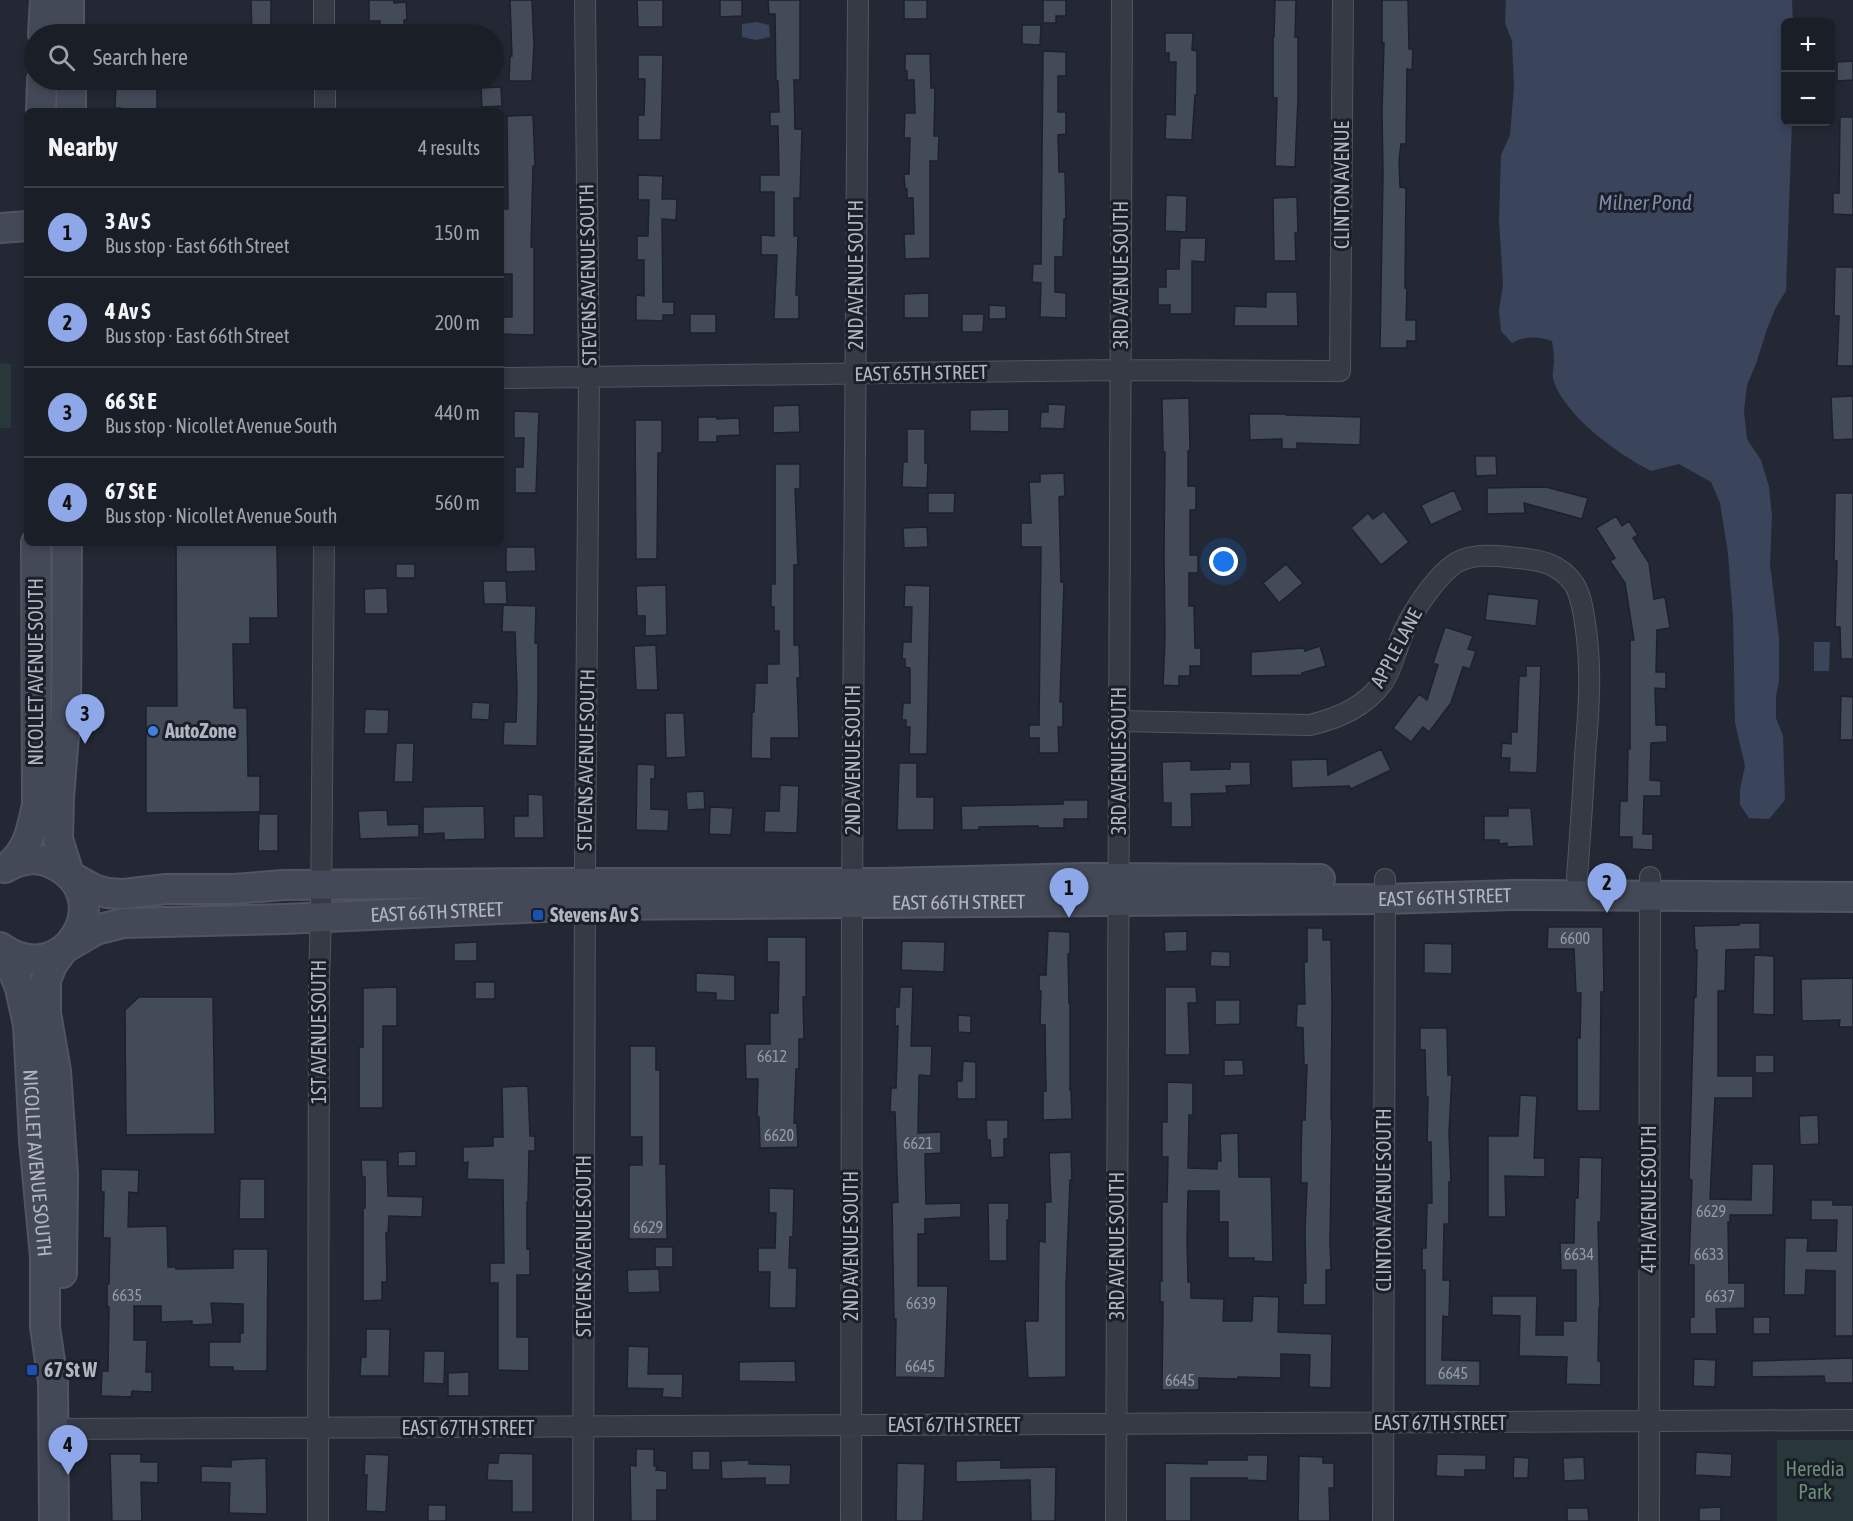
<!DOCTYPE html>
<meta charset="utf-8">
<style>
body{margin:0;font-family:"Asap Condensed",sans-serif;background:#272b33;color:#f1f3f6}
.controls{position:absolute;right:18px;top:18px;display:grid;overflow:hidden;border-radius:9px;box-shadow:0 3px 9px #0003}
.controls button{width:54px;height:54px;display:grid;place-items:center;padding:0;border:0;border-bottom:2px solid #383c44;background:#1a1e27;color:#f1f3f6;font:30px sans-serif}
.you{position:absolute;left:1224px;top:562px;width:21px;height:21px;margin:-15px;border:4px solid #fff;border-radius:50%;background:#1a73e8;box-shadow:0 0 0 9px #1a73e833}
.badge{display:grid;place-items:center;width:39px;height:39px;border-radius:50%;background:#8ea7e8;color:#111;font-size:20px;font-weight:700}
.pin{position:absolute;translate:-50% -50px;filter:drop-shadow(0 2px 3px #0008)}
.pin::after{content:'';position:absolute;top:32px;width:21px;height:18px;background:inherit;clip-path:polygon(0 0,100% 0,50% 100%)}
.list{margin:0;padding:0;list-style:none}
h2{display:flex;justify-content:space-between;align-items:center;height:78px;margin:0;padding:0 24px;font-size:26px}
h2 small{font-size:20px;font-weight:400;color:#9fa2a7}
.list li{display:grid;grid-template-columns:39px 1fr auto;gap:18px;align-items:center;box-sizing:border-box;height:90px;padding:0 24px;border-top:2px solid #383c44}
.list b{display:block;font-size:22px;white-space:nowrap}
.list p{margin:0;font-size:20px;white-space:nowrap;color:#9fa2a7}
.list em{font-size:20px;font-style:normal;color:#9fa2a7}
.icon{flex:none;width:33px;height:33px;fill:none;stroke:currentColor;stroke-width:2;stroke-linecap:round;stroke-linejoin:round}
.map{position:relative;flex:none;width:1853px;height:1521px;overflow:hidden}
.search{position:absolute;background:#1a1e27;box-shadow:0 3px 9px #0003;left:24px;top:24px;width:480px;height:66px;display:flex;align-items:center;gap:15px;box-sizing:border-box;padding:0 21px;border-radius:33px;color:#9fa2a7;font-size:22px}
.panel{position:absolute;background:#1a1e27;box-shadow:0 3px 9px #0003;left:24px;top:108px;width:480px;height:438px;border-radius:9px}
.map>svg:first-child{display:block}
.green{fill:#283739}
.water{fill:#3a445b}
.building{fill:#444b58;stroke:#1d212b;stroke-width:1.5}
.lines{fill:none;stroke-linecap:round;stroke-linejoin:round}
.street-casing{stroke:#50555f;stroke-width:22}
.secondary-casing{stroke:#50555f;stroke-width:32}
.street{stroke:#363a45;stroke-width:20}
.secondary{stroke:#444957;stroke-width:28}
.shop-dot{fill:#3f7fe0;stroke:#1b1f29;stroke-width:2}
.transit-dot{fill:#1a4fb4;stroke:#1b1f29;stroke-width:2}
.labels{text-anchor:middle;stroke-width:6;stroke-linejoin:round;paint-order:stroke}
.number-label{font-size:16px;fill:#959aa7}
.street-label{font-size:20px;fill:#b0b5c1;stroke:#1b1f29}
.poi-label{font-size:20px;font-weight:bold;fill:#b0b5c1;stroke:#1b1f29;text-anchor:start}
.park-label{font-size:20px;fill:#6b8e77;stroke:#1b1f29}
.water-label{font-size:21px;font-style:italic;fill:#7c89a6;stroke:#1b1f29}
</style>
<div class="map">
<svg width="1853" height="1521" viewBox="0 0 1853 1521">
<rect width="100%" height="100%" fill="#232834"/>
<path class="green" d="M0,363L11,364V428H0Z
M1777,1440H1853V1521H1777Z"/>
<path class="water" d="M1506,0H1792L1793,22H1786V122H1792L1786,291L1776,307L1767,329L1756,364L1747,385L1744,411L1747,439L1761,460L1769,487L1772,517L1770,564L1779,638V681L1776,697V718L1783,736L1785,800L1769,819L1749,818L1740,805V789L1745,766L1735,723L1733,617L1728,554L1720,503L1711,482L1679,464L1651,471C1618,454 1564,416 1553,379C1552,373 1554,366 1554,360C1554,354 1553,347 1552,341C1538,336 1525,336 1512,343L1501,331L1499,311L1503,284L1499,220L1501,155L1510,135L1514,87L1512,41L1505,23Z
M757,22L769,25L770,37L756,40L742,37V24Z
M1814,642H1830L1829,671H1814Z"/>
<path class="building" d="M251,0H271V34H252Z
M369,0H394V3L406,2L407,20H404V34H381L380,21H369Z
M510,0H532L534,46L532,81H509L510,56H512Z
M637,0H663V27H638Z
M720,0H742V16L720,17Z
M768,0H800V80H794L795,129H802L800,198H794V236H798L796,295H799V319H774L777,255H761V235L774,236V192H760V175H779L778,126H770V112H779L778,81H776L775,14H769Z
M904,0H927V19H904Z
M1043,0H1066V16H1056V23H1043Z
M1275,0H1296L1295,37H1298V98L1295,167L1275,166L1277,98H1273V37H1274Z
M1382,0H1408L1409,49H1413L1412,70L1407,69L1406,144H1401L1399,160L1400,187L1406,188L1405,288H1407L1406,320H1416V341H1407V348H1380L1383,174L1382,111L1384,43H1382Z
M1022,25H1041L1040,45L1022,44Z
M1165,33H1193L1192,50L1197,51V95H1195L1192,140L1165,139L1166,114L1175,115L1176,62H1169V53H1165Z
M1043,51L1066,52V76H1058V112H1066V134L1058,135L1059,172H1065L1066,219H1064L1063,257H1055V292L1066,293V318L1040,317L1041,283L1032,282L1033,264H1041Z
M905,54H930L931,88H935L934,136H939L938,161H930V258L905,259L904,234H914L913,198H907V189H905L904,174H909L910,138H904L905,113H915L914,80H907V71H905Z
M638,55H663L661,140H638V115H644L645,79H638Z
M1853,61V80L1837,81V62Z
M116,80H157V111H120V108H115Z
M501,87L502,106L482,107L481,88Z
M533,115L535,166H533L531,247H534V335L501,334V317H512V274H501V209H508L507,116Z
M1840,117H1853V215L1833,214V193H1839Z
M638,175L663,176L662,199H677L676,220L662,219L663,302H674V315H663V321L636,320V295L644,296V260H637V236H648L649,200H638Z
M1166,195L1187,196L1186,232L1165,231Z
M1297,197L1298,233H1295L1296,261H1274L1273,198Z
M1180,238H1206L1205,262L1192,261V314H1170V305H1158V287H1166V269H1179Z
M1835,267H1853V366H1837L1839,316H1834Z
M1266,292H1297L1298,326H1234L1235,306L1266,307Z
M929,293V318H904V294Z
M989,305L1006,306V319H989Z
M690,314H716V333H690Z
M962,314H984L983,332H962Z
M1853,396V439L1833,440L1831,397Z
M1189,398L1190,451H1188V486H1196V510H1190V555H1198V573H1189V606H1194L1195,648H1201V666H1190V676H1179V686L1163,685L1165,638L1164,555L1165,452H1163L1162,399Z
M1048,404L1066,405L1064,429L1040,428L1041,412H1048Z
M799,405L800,432L773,433V406Z
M1009,409V432L970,431V410Z
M514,411L539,412L536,493H515V467H523L524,438H514Z
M1249,414H1286V415L1361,417L1360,445L1297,443V449H1282V439L1250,440Z
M698,417H717V419L739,418L740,435L717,436V442H698Z
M635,420H662V453H658L657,559H636Z
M907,429H925V463H928L927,488L902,487L903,462H907Z
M1475,456H1496L1497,475L1476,476Z
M775,464H800V489H795L798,565H794V645H799L800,678H797L799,738H771V759L751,758L752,712H754L755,683H767V664H779V631H774V607H771V584H775Z
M1064,473L1065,496L1059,497L1061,582H1064L1060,702H1063V727H1058L1059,753H1039V738H1029V725H1039L1041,547H1021V523H1031L1029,482H1040V474Z
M1546,487L1588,498L1582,519L1524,503L1525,513L1487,514V488Z
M1454,490L1463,510L1431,525L1421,505Z
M928,493H955L954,513H928Z
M1835,493H1853V659H1841L1840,627H1835L1837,561H1834Z
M1384,511L1409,542L1381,565L1351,528L1368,513L1373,519Z
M1616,516L1622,526L1629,521L1638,535L1633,538L1649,563L1654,599L1665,597L1670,628L1657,630L1656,672H1666V689L1655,688L1656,725H1667V742L1651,743L1650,780L1661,781V796H1644L1643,834H1653V850L1632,849V837H1619L1620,801H1627L1628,749H1630V640H1634L1625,583L1610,561L1615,558L1596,528Z
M927,527L928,547L904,548L903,528Z
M176,543H277L278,618H250V644H233L234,708H247L248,776H260V812L146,813V706H177Z
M506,547H535L536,571L506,572Z
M396,564H415V578H396Z
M1286,564L1303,583L1279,603L1263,583Z
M483,581H506L507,604H484Z
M666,585L667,635L645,636V616H637L636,586Z
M905,585L930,586L927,754H909L910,727H906V720H902L903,703H910V668L905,667V659H902L903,642H911L912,607H904Z
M387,588L388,614H365L364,589Z
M1488,594L1539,599L1536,626L1485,620Z
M503,605L536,606L535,643H538V694L537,746L503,745L504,722H516L517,691L515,632H502Z
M1445,627L1473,636L1468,649L1476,651L1470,669L1463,667L1451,703L1429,732L1423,727L1411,742L1393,728L1419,694L1427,700L1438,665L1433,663Z
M656,645L658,690H636L634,646Z
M1320,646L1326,666L1302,673V675L1251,676V652L1304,648L1305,651Z
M1526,666H1541L1537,773L1509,772L1510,758H1501L1502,743L1511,744V732H1517L1519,676H1526Z
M1841,696L1853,697V740H1840Z
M472,702L490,703L489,720L471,719Z
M365,709L389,710L388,734H364Z
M665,713H684L686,757L666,758Z
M396,743H414L413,782H394Z
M1381,749L1391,770L1351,789L1349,786L1292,788L1291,760L1327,759L1328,775Z
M1191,761V770L1230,769V762H1250L1251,785L1226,786L1227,793L1191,794L1192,827H1171V803H1163L1162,762Z
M899,763H917V797H934V830H897Z
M637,764L655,765V779H651V809L669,810L668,831L636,830Z
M780,785L799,786L797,833L764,832L765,811H779Z
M704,791L705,809L687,810L686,792Z
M528,794L543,795L544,838H514V816H528Z
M1063,800H1088V819H1064V828H1038V826L979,827V830H962L961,806L1063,804Z
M484,806L485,839L444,840V833L423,834V807Z
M710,807L733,808L731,835L709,834Z
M1508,808H1531L1534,846L1507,847V843L1499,844V840H1484V816H1508Z
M387,810L388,825L419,824V837L360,839L358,811Z
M259,814H278V851H258Z
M1739,923H1760V949L1726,950L1725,991H1718V1076H1753V1098H1715L1710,1199L1751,1200L1752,1164H1774L1773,1215H1730V1222H1728L1729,1283H1745V1308L1716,1309L1717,1334H1690V1317H1694V1265H1689L1692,1180L1689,1179L1694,996L1696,997L1697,950H1695L1694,926L1739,925Z
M1548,927H1603L1604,992H1601L1600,1111H1577V1038H1580L1581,993H1576L1574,949H1547Z
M1307,928H1323V940H1331L1332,1005L1331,1120H1332L1330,1242L1331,1270H1326V1305H1303V1283H1306L1305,1232L1307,1183H1301V1154L1302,1120H1305L1307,1065H1304L1303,1028L1296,1027L1297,1004H1305L1304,962H1307Z
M1048,931L1070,932V954H1068L1069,1003H1070V1090H1071L1072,1119L1043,1120V1091H1046L1045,1025H1040L1041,991H1039V975H1046Z
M1187,931V951L1165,952L1164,932Z
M767,937H806V997H803L804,1039H799V1069H796L794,1123H797L798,1147L760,1148L759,1117H757L758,1079H746L745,1044H770V1013H778L779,962H767Z
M902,941L945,942L944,972L901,970Z
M477,942V961H454V943Z
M1424,943L1452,944V974L1424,973Z
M1211,951L1230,952V967L1210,966Z
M1754,955L1774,956V1015L1753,1014Z
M696,973L735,975V1001L716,1000V993L696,992Z
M1853,978V1027H1839L1840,1020L1802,1021L1801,979Z
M475,982H495V999H475Z
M397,987V1026H383V1108H359V1047H363V988Z
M900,987H913L911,1046H932L931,1076L919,1075L918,1133L941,1132V1153L925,1154L926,1204L961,1203V1217L925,1219V1234H918V1286H948L945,1378L895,1377L896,1319H894L892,1203L898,1202L895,1112H890L891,1088H896L898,1026H895V1007H899Z
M1165,987H1196L1197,1003H1188L1190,1055H1165Z
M139,997H213L215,1134L126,1135L125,1010Z
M1215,1000H1240V1024L1215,1025Z
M958,1015L971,1016V1033L958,1032Z
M1420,1028H1447L1448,1075H1452L1449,1133L1451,1182H1449V1224H1444L1443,1280H1450L1449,1317L1443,1316L1442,1360L1480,1361V1386L1425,1385V1270H1422V1248H1426L1427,1203H1432L1431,1142H1427L1428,1097H1426L1425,1050H1420Z
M630,1046H656V1070H660V1164H666L667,1239H629V1165H642V1137H630Z
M1755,1055H1774V1073H1755Z
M1224,1060H1243L1244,1075L1224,1076Z
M963,1061L976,1062V1099H957V1081H962Z
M1167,1082L1193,1083V1115H1189L1188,1168L1217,1169V1161H1221L1220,1134L1238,1133L1239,1177H1271L1273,1262L1254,1261V1258H1228V1222H1219V1191H1188L1187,1241L1188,1282H1191V1298L1224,1299L1223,1321H1252L1253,1296L1279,1297L1278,1332L1332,1334L1331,1388L1309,1387L1310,1355L1281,1354V1378L1238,1377V1379L1199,1378V1390H1162L1163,1302H1160V1281H1162V1202H1167L1168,1157H1162V1122H1167Z
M528,1086L530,1136H535V1151H529L528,1202H527V1249L530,1248V1275H517V1337H529V1371L498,1370V1283H490V1263H504L503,1180L467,1179L468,1162L463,1163V1147L493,1146V1137H503L502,1087Z
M1520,1095L1537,1096L1534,1158H1545V1177L1505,1176L1506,1217H1488V1136H1518Z
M1818,1115L1819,1144L1800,1145L1799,1116Z
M986,1120H1008V1139H1004V1157L991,1158L990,1140H987Z
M416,1151V1166H398V1152Z
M1071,1152L1072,1180H1070L1066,1286V1377L1028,1378L1025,1321H1038L1039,1241L1045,1242V1202H1051L1049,1153Z
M1579,1157L1602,1158L1601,1222H1598L1600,1308H1599L1598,1361H1601V1385L1566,1384L1567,1357L1519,1356L1520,1316L1492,1315V1296H1537L1536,1335H1563V1321H1576V1270H1561L1560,1243H1574L1575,1198H1578Z
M361,1160H387L388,1196L423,1197L422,1217L389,1216L388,1233H386L387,1282H382V1300L363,1301V1208H365V1177H362Z
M101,1169L139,1170L138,1193L129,1192L128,1227L167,1226L168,1267H176V1269L233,1268V1249H268L267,1371H233V1367H209V1342H240V1333H243V1304L211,1303L213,1324L192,1325V1321L161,1322V1306H134V1340H147L146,1372H152V1392L132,1391L131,1397L101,1396L102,1371H108L109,1307H107V1284H109L110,1238H103L104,1192H101Z
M240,1179H265V1219H239Z
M769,1188L794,1189L793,1237H790L789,1268H797L796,1308H769L770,1272H758V1248H775L776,1213H769Z
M1811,1200H1833V1205H1853V1336H1835V1271L1806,1270L1805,1295H1784L1785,1238H1808L1807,1251H1836L1837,1220H1811Z
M988,1203H1009V1220H1007V1261H989Z
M655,1247H673V1267H655Z
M659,1269L660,1292L628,1293L627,1270Z
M1753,1317H1770V1334H1753Z
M366,1329H390L389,1376H360L361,1357H366Z
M628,1346L649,1347L648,1374H683L682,1398L662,1397L663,1389L627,1388Z
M424,1351H445L444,1384L423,1383Z
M1853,1358V1383H1825L1824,1376L1752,1377V1361Z
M1694,1359L1716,1360L1715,1387L1693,1386Z
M795,1361L796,1382L739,1381V1362Z
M469,1372V1396H448V1373Z
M636,1449H654V1466H657L656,1470L667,1471V1490H657V1521H631L630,1465L636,1466Z
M692,1451H710V1470H692Z
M1696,1452L1732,1454L1731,1477L1695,1475Z
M499,1453L533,1454V1512H512V1481L487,1480L488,1463H498Z
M110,1454H141V1462H158V1483L141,1482L142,1521H112Z
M365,1454L389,1455L386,1512L366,1511L367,1475H364Z
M1437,1454L1486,1455V1470H1465V1477L1436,1476Z
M1247,1455H1268L1267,1481L1247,1480V1478H1191V1521H1165V1463L1207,1464V1460H1247Z
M1299,1456L1323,1457V1463H1334V1488H1329L1330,1521H1298Z
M1514,1457L1529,1458L1528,1478H1513Z
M1584,1457L1585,1480L1564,1481L1563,1458Z
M266,1458L267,1514L229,1513L230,1483L201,1482V1466L231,1467V1460Z
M749,1460V1464L791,1465L790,1485H765V1478L722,1479L721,1461Z
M1001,1460V1468L1056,1467L1055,1521H1031L1030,1480L956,1482V1461Z
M897,1463L925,1464L923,1521H896Z
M428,1505H446V1521H428Z
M1721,1507V1521H1699V1508Z
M1567,1508H1588L1589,1521H1567Z"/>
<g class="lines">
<g class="street-casing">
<path id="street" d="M324,0V34
M325,80V111
M501,378L1120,370L1340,371L1343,0
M1119,721L1310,725C1339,718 1365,707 1383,682C1393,667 1396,648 1404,631C1413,611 1432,583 1449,568C1468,551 1495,556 1518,558C1541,560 1560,564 1574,584C1581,595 1583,610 1585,623C1592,667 1589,710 1585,755C1583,796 1580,837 1577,877
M54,1429L1853,1420
M318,1521L319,979L321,917L324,543
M583,1521L585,867L589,377L585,0
M851,1521L852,903L858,0
M1116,1521L1122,0
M1383,1521L1385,879
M1649,1521L1650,877"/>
</g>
<g class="secondary-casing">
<g id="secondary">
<path d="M69,0V34"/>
<path d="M43,34L45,0"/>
<path d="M71,80V111"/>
<path d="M41,111L42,80"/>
<path d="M0,228L27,226"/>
<path d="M67,543L66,710L59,798L58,839L69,874"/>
<path d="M10,865C30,847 31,829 37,805L36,543"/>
<path d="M72,877L94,889L107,893L124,894L166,889H233L284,885L552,883H884L1084,878L1320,879"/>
<path id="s1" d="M70,945L96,930L123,923L284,919L586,905L1385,899L1513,895L1853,897"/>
<path d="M0,947C64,994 121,896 53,864C38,856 19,859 5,868"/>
<path id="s2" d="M0,949L14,973L20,988L28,1025L34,1140L45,1257V1327L53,1382L54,1521"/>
<path d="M62,1273L63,1174L56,1071L46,1013V980L52,965L62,951"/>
</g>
</g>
<use href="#street" class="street"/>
<use href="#secondary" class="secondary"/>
</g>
<circle class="shop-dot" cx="153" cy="731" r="6"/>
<g class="transit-dot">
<rect x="532" y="909" width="12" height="12" rx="3"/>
<rect x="26" y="1364" width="12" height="12" rx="3"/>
</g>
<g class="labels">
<g class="number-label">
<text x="1575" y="944">6600</text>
<text x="772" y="1062">6612</text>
<text x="779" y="1141">6620</text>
<text x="918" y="1149">6621</text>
<text x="1711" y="1217">6629</text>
<text x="648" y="1233">6629</text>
<text x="1579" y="1260">6634</text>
<text x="1709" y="1260">6633</text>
<text x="127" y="1301">6635</text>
<text x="1720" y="1302">6637</text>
<text x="921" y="1309">6639</text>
<text x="920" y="1372">6645</text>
<text x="1453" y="1379">6645</text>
<text x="1180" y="1386">6645</text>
</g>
<g class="street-label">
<text transform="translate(1342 185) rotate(-90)" y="7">CLINTON AVENUE</text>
<text transform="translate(588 275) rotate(-91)" y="7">STEVENS AVENUE SOUTH</text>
<text transform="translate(856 275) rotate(-90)" y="7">2ND AVENUE SOUTH</text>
<text transform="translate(1121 275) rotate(-90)" y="7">3RD AVENUE SOUTH</text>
<text transform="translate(921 373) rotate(-1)" y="7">EAST 65TH STREET</text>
<text transform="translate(1396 648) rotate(-62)" y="7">APPLE LANE</text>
<text transform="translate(36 672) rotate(-90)" y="7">NICOLLET AVENUE SOUTH</text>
<text transform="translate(586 760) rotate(-89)" y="7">STEVENS AVENUE SOUTH</text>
<text transform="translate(853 760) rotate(-90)" y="7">2ND AVENUE SOUTH</text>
<text transform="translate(1119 761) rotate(-90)" y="7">3RD AVENUE SOUTH</text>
<text dy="7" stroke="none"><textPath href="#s1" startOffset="1380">EAST 66TH STREET</textPath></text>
<text dy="7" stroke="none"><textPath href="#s1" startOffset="894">EAST 66TH STREET</textPath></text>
<text dy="7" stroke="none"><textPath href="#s1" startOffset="372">EAST 66TH STREET</textPath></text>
<text transform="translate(319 1032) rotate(-90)" y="7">1ST AVENUE SOUTH</text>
<text dy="7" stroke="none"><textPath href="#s2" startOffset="220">NICOLLET AVENUE SOUTH</textPath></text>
<text transform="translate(1649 1199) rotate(-90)" y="7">4TH AVENUE SOUTH</text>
<text transform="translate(1384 1200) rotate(-90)" y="7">CLINTON AVENUE SOUTH</text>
<text transform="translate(584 1246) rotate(-90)" y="7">STEVENS AVENUE SOUTH</text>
<text transform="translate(851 1246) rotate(-90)" y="7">2ND AVENUE SOUTH</text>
<text transform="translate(1117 1246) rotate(-90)" y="7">3RD AVENUE SOUTH</text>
<text x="1440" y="1430">EAST 67TH STREET</text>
<text x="954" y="1432">EAST 67TH STREET</text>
<text x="468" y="1435">EAST 67TH STREET</text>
</g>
<g class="poi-label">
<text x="165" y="738">AutoZone</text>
<text x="550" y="922">Stevens Av S</text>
<text x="44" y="1377">67 St W</text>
</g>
<g class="park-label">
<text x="1815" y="1476">Heredia<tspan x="1815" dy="23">Park</tspan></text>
</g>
<g class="water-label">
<text x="1645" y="210">Milner Pond</text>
</g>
</g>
</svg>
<div class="controls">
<button>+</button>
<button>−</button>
</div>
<div class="you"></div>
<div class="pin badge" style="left:1069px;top:918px">1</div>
<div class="pin badge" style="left:1607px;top:913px">2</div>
<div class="pin badge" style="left:85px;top:744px">3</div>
<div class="pin badge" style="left:68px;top:1475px">4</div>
<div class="search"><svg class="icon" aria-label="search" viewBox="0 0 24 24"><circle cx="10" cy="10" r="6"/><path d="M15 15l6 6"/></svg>Search here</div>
<section class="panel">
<h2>Nearby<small>4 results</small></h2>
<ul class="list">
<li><span class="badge">1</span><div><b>3 Av S</b><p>Bus stop · East 66th Street</p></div><em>150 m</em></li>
<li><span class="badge">2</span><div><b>4 Av S</b><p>Bus stop · East 66th Street</p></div><em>200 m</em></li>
<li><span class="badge">3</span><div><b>66 St E</b><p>Bus stop · Nicollet Avenue South</p></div><em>440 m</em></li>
<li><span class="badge">4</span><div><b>67 St E</b><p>Bus stop · Nicollet Avenue South</p></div><em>560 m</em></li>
</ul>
</section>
</div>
